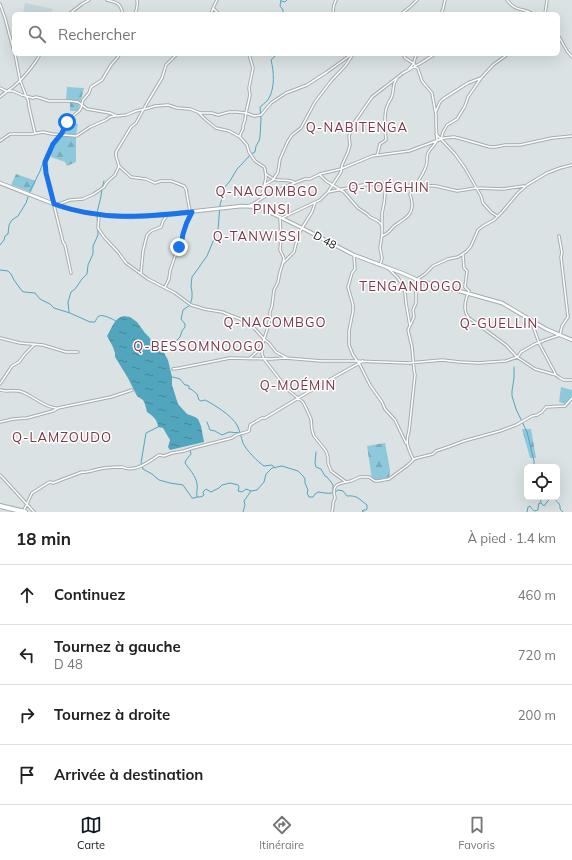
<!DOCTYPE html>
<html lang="fr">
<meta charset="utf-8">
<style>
body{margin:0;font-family:Mulish,sans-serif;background:#f6f6f6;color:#222}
.controls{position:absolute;right:12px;bottom:12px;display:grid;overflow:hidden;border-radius:6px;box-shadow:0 4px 16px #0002}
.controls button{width:36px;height:36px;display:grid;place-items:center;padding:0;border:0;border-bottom:1px solid #e0e0e0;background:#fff;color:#222;font:20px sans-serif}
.stop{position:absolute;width:12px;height:12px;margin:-9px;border:3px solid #1a73e8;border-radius:50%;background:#fff}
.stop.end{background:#1a73e8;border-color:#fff;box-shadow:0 1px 4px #0008}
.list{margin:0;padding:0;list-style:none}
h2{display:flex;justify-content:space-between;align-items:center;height:52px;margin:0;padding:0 16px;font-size:17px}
h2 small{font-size:13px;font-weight:400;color:#767676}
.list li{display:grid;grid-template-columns:26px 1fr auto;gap:12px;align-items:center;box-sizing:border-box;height:60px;padding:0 16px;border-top:1px solid #e0e0e0}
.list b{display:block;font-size:15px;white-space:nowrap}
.list p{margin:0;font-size:13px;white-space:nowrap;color:#767676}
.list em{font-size:13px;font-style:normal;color:#767676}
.icon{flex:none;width:22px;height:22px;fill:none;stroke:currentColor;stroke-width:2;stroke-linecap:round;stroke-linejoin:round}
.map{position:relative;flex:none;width:572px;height:512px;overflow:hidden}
.search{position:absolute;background:#fff;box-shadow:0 4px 16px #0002;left:12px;right:12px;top:12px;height:44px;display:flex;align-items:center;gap:10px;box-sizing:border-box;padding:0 14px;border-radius:6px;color:#767676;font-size:15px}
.sheet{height:292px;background:#fff}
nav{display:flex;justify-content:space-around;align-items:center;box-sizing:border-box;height:56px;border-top:1px solid #e0e0e0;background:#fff;font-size:11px;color:#767676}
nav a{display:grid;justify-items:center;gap:2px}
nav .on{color:#111827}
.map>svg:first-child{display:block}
.built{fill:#c5d5da}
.green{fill:#8dc8db}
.forest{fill:url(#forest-firs)}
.water{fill:url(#water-ripples)}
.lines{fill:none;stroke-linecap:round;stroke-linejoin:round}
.stream{stroke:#51a6be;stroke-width:1}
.minor-casing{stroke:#a5acaf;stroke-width:3.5}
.tertiary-casing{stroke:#a5acaf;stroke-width:4.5}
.trunk-casing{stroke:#a5acaf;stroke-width:6}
.minor{stroke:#fff;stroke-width:1.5}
.tertiary{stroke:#fff;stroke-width:2.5}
.trunk{stroke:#fff;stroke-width:4}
.route{stroke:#1a73e8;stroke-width:5}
.labels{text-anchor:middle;stroke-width:3;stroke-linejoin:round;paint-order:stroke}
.street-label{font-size:11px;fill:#0d0f10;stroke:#fff}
.quarter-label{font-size:13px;letter-spacing:1px;fill:#7e3746;stroke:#fff}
</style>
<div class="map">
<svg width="572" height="512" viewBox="0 0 572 512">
<defs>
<pattern id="forest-firs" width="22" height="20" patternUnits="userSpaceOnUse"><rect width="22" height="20" fill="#8dc8db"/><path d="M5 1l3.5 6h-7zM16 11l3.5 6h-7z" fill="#78abbb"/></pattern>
<pattern id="water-ripples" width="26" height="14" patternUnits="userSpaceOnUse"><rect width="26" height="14" fill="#51a6be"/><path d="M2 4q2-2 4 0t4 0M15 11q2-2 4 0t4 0" fill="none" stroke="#428699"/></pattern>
</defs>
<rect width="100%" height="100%" fill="#dae2e4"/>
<path class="built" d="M25,3L53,9L51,14H23Z"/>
<path class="green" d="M561,387L572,390V395L569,405L559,402Z"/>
<path class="forest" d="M67,87L84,88L78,111H70V101L66,100Z
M67,122L78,124L76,136V162L67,166L65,162L51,157L50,150L62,133Z
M16,174L36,181L31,192L11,185Z
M522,429H531L536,458H530Z
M385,443L390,470L389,479L376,481L372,479L367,446Z"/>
<path class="water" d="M124,316L130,317L137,322L145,333L149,337L155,346L163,351L168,360L172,377V385L178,404L187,414L195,417L198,419L201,426L204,442L170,450L168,447L170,440L163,428L158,427C158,420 152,415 147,412L145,404L143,400L137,396L128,378L115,357V353L113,347L107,336C112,328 114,318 124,316Z"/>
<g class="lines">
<path class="stream" d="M281,0L280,6L283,10V14
M281,1L285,2L287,0
M0,245L4,240L5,236L8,234L9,225L12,220L18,216L26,203L30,191L40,171L45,158L47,155L50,154L49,149
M0,270L8,271L11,274L14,280L22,291L24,292L35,293L40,299L50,304L54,308L70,313L90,322H95C96,320 97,317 99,316C103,314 112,319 116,321
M69,312L68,302L71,292L75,289L82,279L87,274L88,265L93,254V246L98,235L97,213L101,196L102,188L104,181
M163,353L165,351L172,347L177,340L180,337L182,331L185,327V324L181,319L183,310L190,305L192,298V292L191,286L192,277L207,256L214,239L218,230L220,205L224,191V188L230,181L237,169L241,165L251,154L255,152L256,146L259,141L260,137L261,118L260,107C263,104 267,102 269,98C275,87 274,72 271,60L275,56V54
M514,367V378L512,391V396L516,409L527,432L534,461V467
M172,377L177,378L180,379L185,385H187L189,386V389H191L197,394L199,400L201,401L205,400C215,405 232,416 237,425C240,431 241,437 243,443C246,450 258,462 264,466L272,465L275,468
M207,422L210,430L215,431L222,435L229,432L240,433
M158,427L146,433L141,463L143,469L152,474L159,480L170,483L183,485L192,498H194L197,497
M190,450L191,454L186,460L185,463C189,469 196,476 197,484C198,488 196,492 197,497C200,497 202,497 204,495L203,492L206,489L211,492L219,488L222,485L230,483L238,485L239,487L238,491L242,492L246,489L251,491L257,490L264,482L266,474L272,468L282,466L298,471L303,476L305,479V483L308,490L307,493L309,497H313L315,494L318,492C326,493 332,495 338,490L343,491L347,496C357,495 359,499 367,505V509L366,510H363L362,511L364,512
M316,452L315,463L316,467L321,469L325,476L327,477L331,482L333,485V492
M540,497L541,502
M243,512L245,505L244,501L251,491
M527,512L528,507L530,506C533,510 533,512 538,510V508L539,503H541L544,506L551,497L554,498C556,502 561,503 560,509L563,512"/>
<g class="minor-casing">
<path id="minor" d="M107,0C117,3 120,2 123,14
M217,0L213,8L219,14
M507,0C517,13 522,7 533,14
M0,4L5,18L14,52
M69,14L82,4L89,0
M135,14C137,9 138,5 137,0
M211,14L213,8
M334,14C332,9 334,4 336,0
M401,14L411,6L417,0
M441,14L443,9L445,0
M545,14L547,0
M558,35L567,51L572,57
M15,54L20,80L26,96L28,100L29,107L35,133
M249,54L253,68L249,88L250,95L246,113L245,120L243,126V129L240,135V137L247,145L249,152L255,161L264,167L265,169L266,178L261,199
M409,69L414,63L415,58L417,54
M0,88L6,91H13L22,95L33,98L36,97L40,98L49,101H69L78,102L87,109L110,113L117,116L126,115L136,111L149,108L155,106L168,105L177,108L190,109L200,113H212L218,115L229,112H237L246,113L254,116L261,115L271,103L286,93L307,85L327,72L352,54
M0,97C4,93 8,91 13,87C21,81 36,63 40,54
M436,111L440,102L443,99L468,83L481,78L493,65L508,54
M198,112L206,120L216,128L229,131L240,137
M436,134L455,154L465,168L481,196L483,203L491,212L497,216
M441,139L443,132L447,125L457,119L465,106L468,97L481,78
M0,141L10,134H32L43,132L52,134L76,136L78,135L90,127L106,120L110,117L115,116
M377,155L378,152L380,144L386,140C385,131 383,113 388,104C389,101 391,100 392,96C395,87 391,87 397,78
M119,166L131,177L146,179L155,183L161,181H171L184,186L186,189L190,212
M266,174C270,177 274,180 278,180C285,181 290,179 295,183
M320,175L326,181L344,192L358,208L367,214L370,217L378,221L382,225
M264,185L273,180L278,172L280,159L288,141L292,135L301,128L315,102L331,81L346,65L353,54
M328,192L363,185L378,184L397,186L416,185L436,186L457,191L476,188L503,189L524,186
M56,205L70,200L83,199L94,194L104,187L107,182L115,175L119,166L116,156V152L131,127L136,123L147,103L162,78L166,65L177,54
M248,206L253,204L264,197L287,186L305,179H310L320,174L341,169L372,156L409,151L444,138L454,137L462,139L490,147H495L505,145H520L552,138L572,136
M99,216L98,228L104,237L118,252L126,263L148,279L175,293L191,305L198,307L204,309L222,312L240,319L254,328L264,339L269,343L276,352L287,358
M280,218L281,238L280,250L283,256L284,259L280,272L278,282L274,290L272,306L270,312V319L267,330L262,345V354L264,359L288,390L303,402L306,408L311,419L312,430L314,436L326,451L328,457V463L331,471L346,482L351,481L360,477H369L375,481H378L389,479L408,465L414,459L417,458L433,454L436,451L448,447L464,441L500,431L516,425L532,416L537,415L542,412L546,407L565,406L572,398
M282,218L288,215L320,200L328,192L341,172L342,165L348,152L350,145L349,136L354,123L372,97L403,73L421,63L435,54
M382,236C390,233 389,231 394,226C402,220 413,216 412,204C412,201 411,197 410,194C415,185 423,176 426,166C428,162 426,157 428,153C430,148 435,146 437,140L436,124V115L432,93L422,81L418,69L413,63L405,58L403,54
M463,255L464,268L467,271L465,287L469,291C465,300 462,310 469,318L506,345L517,357L535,369L556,375L560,378L564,380H572
M354,256L355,269L352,273L348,287L353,305V311L349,331V345L353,355L360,365L370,385L382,402L385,409L395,420L406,443
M283,263L294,252L298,236L302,228L312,212L315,203
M380,265L382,258L380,248L382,235V213L384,204L386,184
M389,269L398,278L403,286L405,293L406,303L410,326
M71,273L65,245L63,242L46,173L45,162L46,159L53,145L62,133L65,124L68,120L79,111L81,108L83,100L89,93L91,87L102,80L111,65L118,57L119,54
M141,273L143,251L147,235L151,231L161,227L163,221L168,214
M165,287L169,279L170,271L175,256L182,241L183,235L187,221L192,211
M531,320L539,343L556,375
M0,338L20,343L43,345L66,352H78
M250,358L258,351L261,346
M173,369L180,368L230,358L271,359L285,358L322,361H354L409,363L442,360L460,362L478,363L506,361L517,357L519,355L521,352L535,344L548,339L560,335L562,326L568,317L561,257L562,253L559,236
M0,384L12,366L19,362L25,354L34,345
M0,390C6,392 12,390 19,391C32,394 42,407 56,408
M0,422L13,419L27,418L53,411L58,408L111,397L132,390
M413,459C408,447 405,444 409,431L415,375L414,370L412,347L408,330L414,317L413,310L416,303V283L419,278L425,274L433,266L448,259L458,257L467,251L471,246L478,230L483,226L494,220L502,212L518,193L527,185L547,173L560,168L572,165
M0,475L4,479L34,512
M24,510L32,493L48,483L50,482L53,483L82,472C87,473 90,471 95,470C104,467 113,467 122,467C135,473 148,462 159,455L164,456L172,453L184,451L193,448L232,438C237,433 243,434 249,431L250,425L262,418H265L320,385L363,361
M332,512L333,506V503L335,498C332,486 336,484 346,482"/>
</g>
<g class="tertiary-casing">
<path id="tertiary" d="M0,183L59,206L82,212L110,216L131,217L150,216L178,213L242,206L259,207L304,229L354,255L402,273L420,281L452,289L502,303L546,329L572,340"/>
</g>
<g class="trunk-casing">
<path id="trunk" d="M0,506L25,512"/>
</g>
<use href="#minor" class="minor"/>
<use href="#tertiary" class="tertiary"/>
<use href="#trunk" class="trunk"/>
</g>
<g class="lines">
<path class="route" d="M67,122L62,133L53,144L45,162L46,173L54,204C101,221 144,217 192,212C188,219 185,226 183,234C182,239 182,243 179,247"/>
</g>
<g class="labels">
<g class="street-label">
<text transform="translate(325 240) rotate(28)" y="4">D 48</text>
</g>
<g class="quarter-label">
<text x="357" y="132">Q-NABITENGA</text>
<text x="389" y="192">Q-TOÉGHIN</text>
<text x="267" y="196">Q-NACOMBGO</text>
<text x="272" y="214">PINSI</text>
<text x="257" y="241">Q-TANWISSI</text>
<text x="411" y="291">TENGANDOGO</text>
<text x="275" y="327">Q-NACOMBGO</text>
<text x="499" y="328">Q-GUELLIN</text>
<text x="199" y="351">Q-BESSOMNOOGO</text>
<text x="298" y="390">Q-MOÉMIN</text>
<text x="62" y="442">Q-LAMZOUDO</text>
</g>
</g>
</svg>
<div class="controls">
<button><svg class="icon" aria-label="locate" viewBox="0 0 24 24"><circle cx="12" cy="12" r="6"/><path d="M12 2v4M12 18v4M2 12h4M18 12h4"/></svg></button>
</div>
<div class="stop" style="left:67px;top:122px"></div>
<div class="stop end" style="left:179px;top:247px"></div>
<div class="search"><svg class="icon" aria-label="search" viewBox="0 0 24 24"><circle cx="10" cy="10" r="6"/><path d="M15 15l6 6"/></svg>Rechercher</div>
</div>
<section class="sheet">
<h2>18 min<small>À pied · 1.4 km</small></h2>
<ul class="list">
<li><svg class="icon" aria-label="ahead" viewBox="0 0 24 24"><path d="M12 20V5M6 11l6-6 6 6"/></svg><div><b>Continuez</b></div><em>460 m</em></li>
<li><svg class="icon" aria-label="left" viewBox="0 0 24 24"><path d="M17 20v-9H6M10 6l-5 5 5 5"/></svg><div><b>Tournez à gauche</b><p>D 48</p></div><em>720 m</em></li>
<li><svg class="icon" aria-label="right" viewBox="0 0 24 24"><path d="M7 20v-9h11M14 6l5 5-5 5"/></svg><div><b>Tournez à droite</b></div><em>200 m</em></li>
<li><svg class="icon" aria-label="arrive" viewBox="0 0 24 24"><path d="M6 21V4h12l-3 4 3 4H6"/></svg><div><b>Arrivée à destination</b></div></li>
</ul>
</section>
<nav>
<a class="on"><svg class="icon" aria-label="map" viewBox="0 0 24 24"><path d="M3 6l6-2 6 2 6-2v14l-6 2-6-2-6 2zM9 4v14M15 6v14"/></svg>Carte</a>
<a><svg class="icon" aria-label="directions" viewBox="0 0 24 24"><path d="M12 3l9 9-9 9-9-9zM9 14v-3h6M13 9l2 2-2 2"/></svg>Itinéraire</a>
<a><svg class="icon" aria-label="saved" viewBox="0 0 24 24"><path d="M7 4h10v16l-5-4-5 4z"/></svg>Favoris</a>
</nav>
